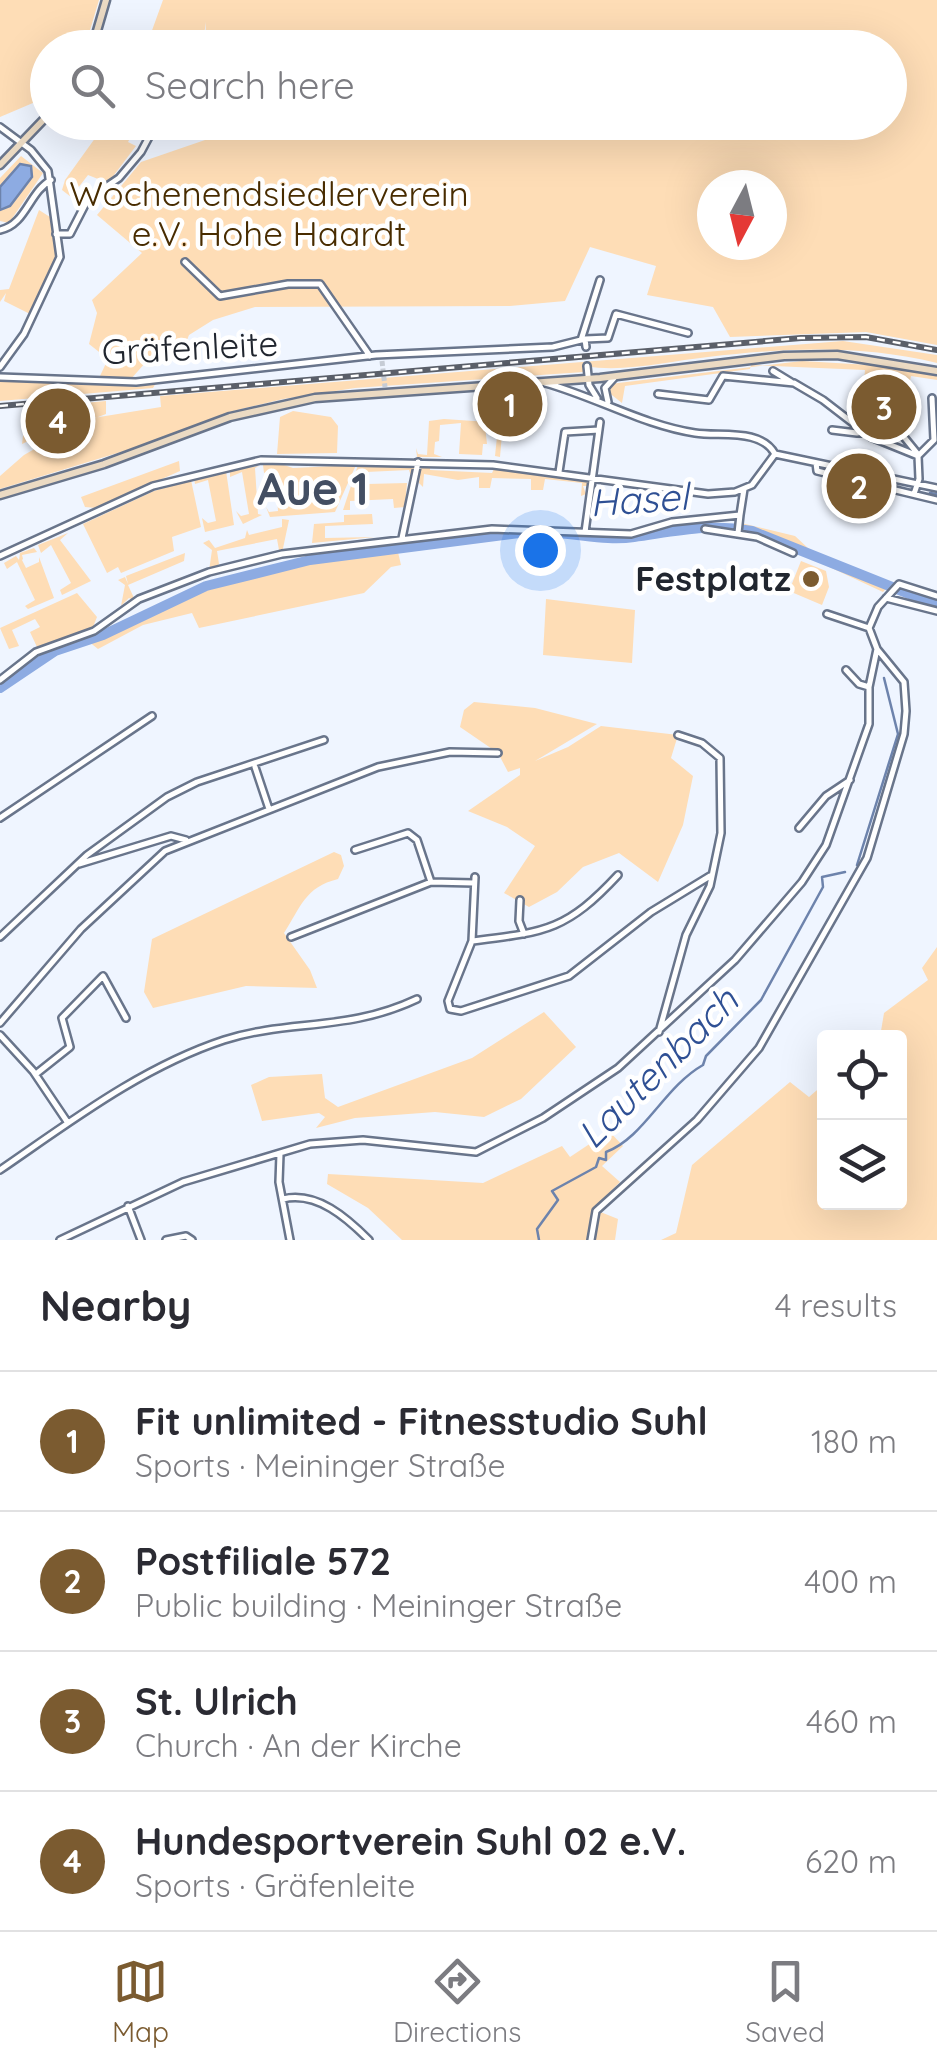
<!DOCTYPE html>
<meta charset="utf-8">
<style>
body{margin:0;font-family:Quicksand,sans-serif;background:#f7f7f7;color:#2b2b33}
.controls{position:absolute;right:30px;bottom:30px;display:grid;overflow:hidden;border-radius:10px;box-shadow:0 10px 40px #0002}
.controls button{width:90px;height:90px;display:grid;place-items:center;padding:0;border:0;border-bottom:2px solid #e1e1e2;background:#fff;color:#2b2b33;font:50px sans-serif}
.compass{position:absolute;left:697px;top:170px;width:90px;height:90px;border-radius:50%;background:#fff;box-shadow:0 10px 40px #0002;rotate:187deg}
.you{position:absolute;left:540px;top:550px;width:35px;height:35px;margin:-25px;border:8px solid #fff;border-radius:50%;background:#1a73e8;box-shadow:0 0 0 15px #1a73e833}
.badge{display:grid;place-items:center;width:65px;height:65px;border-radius:50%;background:#7b5b30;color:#fff;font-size:32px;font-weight:700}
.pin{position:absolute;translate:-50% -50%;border:5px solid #fff;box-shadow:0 2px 10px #0006}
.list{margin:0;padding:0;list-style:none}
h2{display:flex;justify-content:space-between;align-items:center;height:130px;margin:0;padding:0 40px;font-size:42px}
h2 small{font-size:32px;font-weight:400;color:#7c7c81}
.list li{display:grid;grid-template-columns:65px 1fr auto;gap:30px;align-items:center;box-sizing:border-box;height:140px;padding:0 40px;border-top:2px solid #e1e1e2}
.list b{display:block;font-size:38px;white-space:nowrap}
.list p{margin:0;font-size:32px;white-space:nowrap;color:#7c7c81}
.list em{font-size:32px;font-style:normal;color:#7c7c81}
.icon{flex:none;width:55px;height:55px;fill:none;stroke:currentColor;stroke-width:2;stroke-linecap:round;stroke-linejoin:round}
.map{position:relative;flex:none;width:937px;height:1240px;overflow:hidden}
.search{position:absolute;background:#fff;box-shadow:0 10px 40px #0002;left:30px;right:30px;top:30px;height:110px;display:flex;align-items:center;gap:25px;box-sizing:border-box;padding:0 35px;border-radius:55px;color:#7c7c81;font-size:38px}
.sheet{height:690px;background:#fff}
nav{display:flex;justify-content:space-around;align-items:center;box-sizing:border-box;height:140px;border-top:2px solid #e1e1e2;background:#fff;font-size:28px;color:#7c7c81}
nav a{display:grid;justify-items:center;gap:5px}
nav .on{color:#7b5b30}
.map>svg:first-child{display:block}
.green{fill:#feddb6;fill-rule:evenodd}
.water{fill:#8dabe2;stroke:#6d83ac;stroke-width:2.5}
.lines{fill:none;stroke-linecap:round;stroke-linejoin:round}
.stream{stroke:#6d83ac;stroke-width:2.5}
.river{stroke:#8dabe2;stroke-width:10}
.street-tunnel{stroke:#c6ccd5;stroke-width:5;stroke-dasharray:5 2.5;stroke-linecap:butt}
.street-casing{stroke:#69758b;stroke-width:10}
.secondary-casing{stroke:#69758b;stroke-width:11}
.street{stroke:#fff;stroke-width:5}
.secondary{stroke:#ebdac3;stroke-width:6}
.rail-casing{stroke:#5a5f69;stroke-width:6}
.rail{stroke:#fff;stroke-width:2.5;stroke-dasharray:8;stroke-linecap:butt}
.poi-dot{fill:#7b5b30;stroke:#fff;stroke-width:4}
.labels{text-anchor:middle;stroke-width:9;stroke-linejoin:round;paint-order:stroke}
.park-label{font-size:35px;fill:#482c00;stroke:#fff}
.street-label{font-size:35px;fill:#21262f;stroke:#fff}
.poi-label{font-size:35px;font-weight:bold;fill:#21262f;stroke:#fff;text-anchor:end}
.water-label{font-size:38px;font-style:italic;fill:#2f5094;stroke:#fff}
.district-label{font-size:45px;font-weight:bold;fill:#434e62;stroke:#fff}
</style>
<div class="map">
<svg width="937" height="1240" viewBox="0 0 937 1240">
<rect width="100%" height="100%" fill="#eff5ff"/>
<path class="green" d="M0,0H99L85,47L48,48L47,97L0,117Z
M163,0H937V345L866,332L730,337L713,307L647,295L656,266L590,247L565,301L510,306L255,307L213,320L189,335L183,350L174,339L154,353L130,380L100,376L108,359L89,344L97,313L92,300L142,253L97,215L141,162L205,140L221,123L890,122V48H205L206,22L202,47H146ZM712,185H772V245H712Z
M106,123H138L128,142L136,146L108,183L88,175L71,197L62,190L65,180Z
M21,156L43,173L9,223L0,221V178Z
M39,210L50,217L57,259L30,314L4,301L6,293L0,302V290L9,289Z
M843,341L937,355V363C860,344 786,348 708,357C669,361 624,373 585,366L584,372L355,388L283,399L229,412L150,443L0,489V476L24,455L87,419L161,407L160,396Z
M802,361L887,366L937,376V380L911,376L905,405L875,397L871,407L862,404L865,370L751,365L750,369L625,386L622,403L608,392L610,384Z
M0,381H3L156,383L153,388L0,401Z
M106,401V414L67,429L62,425L22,444L24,427L36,425L30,408Z
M293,411L331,417L338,426L337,453L277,454L280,417Z
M444,419L503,423L500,457L495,456L498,427L485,426L487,444H483L482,455L459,454L461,423L440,425L439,441L435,442L434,454L442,457H417L416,448L418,454L427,455L429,421Z
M179,461L180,471L96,508L85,507L81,497Z
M281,464L293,468L356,465L335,512L270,517L266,507L269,512L278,511L275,469L264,473L263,465Z
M358,465L416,467L412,479L409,470L366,472L367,484L407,483L405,507L394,508L393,499L350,501V510H343Z
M259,466L255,468L258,514L262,515L243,524L236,511L241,516L249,514L242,472L230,477V471Z
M421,466H430V470L492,473L494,469L590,480L589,486H583L586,494L581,496L582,483L545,479L543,490H531V479L492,478L490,488H479V477L458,480L424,474L423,487L419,483Z
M226,471L234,525L205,532L202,518L208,523L216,521L208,480L195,484L194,479Z
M191,480L201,527L172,537L174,551L121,573L118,567L107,573L83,524L154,491Z
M372,514L373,524L325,526V538L375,537L312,543L314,524L344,522V515Z
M282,519L289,520L282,553L228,565L279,550L277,539L217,551L219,564L209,571L212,550L203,543L209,540L215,548L245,538L247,530L249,535L282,527Z
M741,523L795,536L809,549L837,563L891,583L883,592L765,537L741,531Z
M68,533L60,540L91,581L62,595L60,590L71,583L51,545L41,553L38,545Z
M34,548L37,552L22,555L23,559L22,560L26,568L39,562V557L54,598L28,609L25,606L35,600L17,562L7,569L4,563L16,556L19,560L20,553Z
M397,548L401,565L391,567L364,593L199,628L192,613L143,625L98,649L88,641L206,586L310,560Z
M185,553L184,561L128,585L134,598L182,577V581L133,600L129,598L121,606L125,585L118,580L125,577L128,584L126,576Z
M801,561L826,571L829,587L822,605L789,591Z
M77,593L97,617L93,627L37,647L30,632L40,627L35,619L12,630L19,646L9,649L0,628Z
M546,599L635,610L632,663L543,655Z
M474,702L535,708L597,724L535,761L568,747L601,726L678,735L671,758L693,776L683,825L658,882L619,853L583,867L557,892L529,907L504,893L535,846L507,827L468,811L520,775V768L508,772L498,753L460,727L464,710Z
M334,852L341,855L344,866L338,879C305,887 301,907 284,933L310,970L317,988L246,986L153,1008L144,992L152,939Z
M937,947V1240H661L676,1233L692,1165L790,1082L809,1097L824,1084V1202H900V1038L880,1037L884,1013L928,980L922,968Z
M544,1012L576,1047L521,1099L484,1117L435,1112L355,1118L316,1128L325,1117L319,1113L262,1121L251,1085L269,1077L322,1074L325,1098L338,1107L472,1058Z
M609,1131L623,1146L602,1166L620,1182L593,1209L618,1219L615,1240H402L368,1208L327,1184L328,1174L483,1183L562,1146L570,1157Z"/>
<path class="water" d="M20,164L31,166L32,177L10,206L0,210V187Z"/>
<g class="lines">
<path class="stream" d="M823,468L877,482
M930,493L937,494
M857,865L898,734L884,678
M539,1240L537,1229L558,1200L552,1191L596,1167L599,1158L606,1160V1152C644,1138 664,1087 703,1065L706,1056L761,1000L823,887L822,877L845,872"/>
<path class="river" d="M554,533C580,534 608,541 634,537C677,531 709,523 752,531L937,605
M0,688L55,651L103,635L206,586L310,560L527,532"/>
<path class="street-tunnel" d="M586,347L587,366
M382,361L385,387"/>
<g class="street-casing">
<path id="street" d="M0,127L31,150L48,171L60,257L24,334L0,367
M0,230C26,225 29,192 51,180
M56,234H70L88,199L119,178L141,152L157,122
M185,262L220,296L288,284H320L370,356
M585,339L608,338L616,314L688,333
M586,347L585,339L581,340L600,280
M587,366L589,385L597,398
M773,371L791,382
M0,377L136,382L376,355L553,347L581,340
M545,383C596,397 643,425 695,433C720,437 761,428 775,454L937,488
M658,394L709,400L723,376L794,383L823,400L871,437L918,456
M608,402L605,388L614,378
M832,430L857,433L895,426L917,453
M816,463L817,471L937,500
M559,472L565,432L599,430
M914,494L919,479L918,456L934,440L932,398
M705,529L757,537L793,553
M585,532L600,422
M738,533L740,515
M402,538L418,462
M0,556L153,486L261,460L493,465L708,494L735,492L752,485L775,454
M886,598L937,611
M869,628L878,607L899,584L937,596
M846,670L859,684L869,687
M0,680L36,652L94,631L139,599L209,572L282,554L492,529L631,534L672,522L740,515L744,489
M255,767L269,809
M0,818L152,716
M799,828L826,796L850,780
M355,850L408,833L417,840L431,882
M79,864L171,836L186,840
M475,877L472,941L448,1001L450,1009L461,1011L569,976L651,912L710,876
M520,900L519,921L524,934
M0,937L87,855L167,797L197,782L324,740
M291,937L431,882L474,883
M472,941C545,932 566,931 618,875
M0,1023L81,929L165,851L378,767L450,752L498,753
M659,1032L686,935L710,886L721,833L720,758L702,743L678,735
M0,1035L33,1071L68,1123
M36,1074L70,1047L62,1018L103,976L126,1018
M280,1154L279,1182L290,1240
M0,1170C70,1122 142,1067 224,1040C290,1019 347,1032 417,999
M283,1199C317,1191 347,1218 369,1240
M128,1206L141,1240
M60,1240L183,1182L310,1144L363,1140L476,1152L543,1118L618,1068L735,960L802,882L826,845L869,724V687L877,649L869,628L827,614
M166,1240L186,1236L192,1240
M591,1240L596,1211L697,1120L759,1048L867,858L904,734L906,711L904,682L877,649"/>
</g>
<g class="secondary-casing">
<path id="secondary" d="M92,48L106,0
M0,165L48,115
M0,495L104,464L230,417L315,398L600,378L784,356L837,355L937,371"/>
</g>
<use href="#street" class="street"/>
<use href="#secondary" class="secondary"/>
<g class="rail-casing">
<path id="rail" d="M0,406L801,338L866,337L937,350"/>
</g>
<use href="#rail" class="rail"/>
</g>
<circle class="poi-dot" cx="811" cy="579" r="10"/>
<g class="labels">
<g class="park-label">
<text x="269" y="206">Wochenendsiedlerverein<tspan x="269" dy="40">e.V. Hohe Haardt</tspan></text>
</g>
<g class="street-label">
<text transform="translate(190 348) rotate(-3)" y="12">Gräfenleite</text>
</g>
<g class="poi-label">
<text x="791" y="591">Festplatz</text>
</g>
<g class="water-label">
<text transform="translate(639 500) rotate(-4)" y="13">Hasel</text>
<text transform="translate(658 1068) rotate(-45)" y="13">Lautenbach</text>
</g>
<g class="district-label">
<text x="313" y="505">Aue 1</text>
</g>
</g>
</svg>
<div class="controls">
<button><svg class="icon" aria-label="locate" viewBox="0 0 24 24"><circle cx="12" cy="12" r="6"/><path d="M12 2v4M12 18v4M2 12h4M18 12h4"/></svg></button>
<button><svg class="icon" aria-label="layers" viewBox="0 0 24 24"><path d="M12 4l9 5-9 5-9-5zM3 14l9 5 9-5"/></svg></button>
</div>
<svg class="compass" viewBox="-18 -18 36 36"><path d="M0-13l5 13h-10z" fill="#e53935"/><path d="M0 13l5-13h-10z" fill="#7c7c81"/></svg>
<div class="you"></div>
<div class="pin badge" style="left:510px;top:404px">1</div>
<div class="pin badge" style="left:859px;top:486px">2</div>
<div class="pin badge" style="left:884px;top:407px">3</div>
<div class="pin badge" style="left:58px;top:421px">4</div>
<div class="search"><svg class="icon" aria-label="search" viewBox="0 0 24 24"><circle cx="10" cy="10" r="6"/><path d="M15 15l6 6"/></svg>Search here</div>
</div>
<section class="sheet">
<h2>Nearby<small>4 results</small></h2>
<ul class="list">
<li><span class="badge">1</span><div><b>Fit unlimited - Fitnesstudio Suhl</b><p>Sports · Meininger Straße</p></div><em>180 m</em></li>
<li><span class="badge">2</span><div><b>Postfiliale 572</b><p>Public building · Meininger Straße</p></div><em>400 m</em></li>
<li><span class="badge">3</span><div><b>St. Ulrich</b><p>Church · An der Kirche</p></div><em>460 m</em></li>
<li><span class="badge">4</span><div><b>Hundesportverein Suhl 02 e.V.</b><p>Sports · Gräfenleite</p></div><em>620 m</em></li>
</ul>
</section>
<nav>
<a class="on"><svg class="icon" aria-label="map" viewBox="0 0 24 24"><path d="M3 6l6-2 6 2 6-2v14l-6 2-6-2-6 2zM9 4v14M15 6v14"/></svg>Map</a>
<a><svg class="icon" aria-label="directions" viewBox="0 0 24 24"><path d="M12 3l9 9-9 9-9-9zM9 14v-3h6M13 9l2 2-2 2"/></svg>Directions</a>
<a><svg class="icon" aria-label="saved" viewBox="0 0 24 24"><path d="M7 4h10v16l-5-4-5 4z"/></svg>Saved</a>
</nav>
